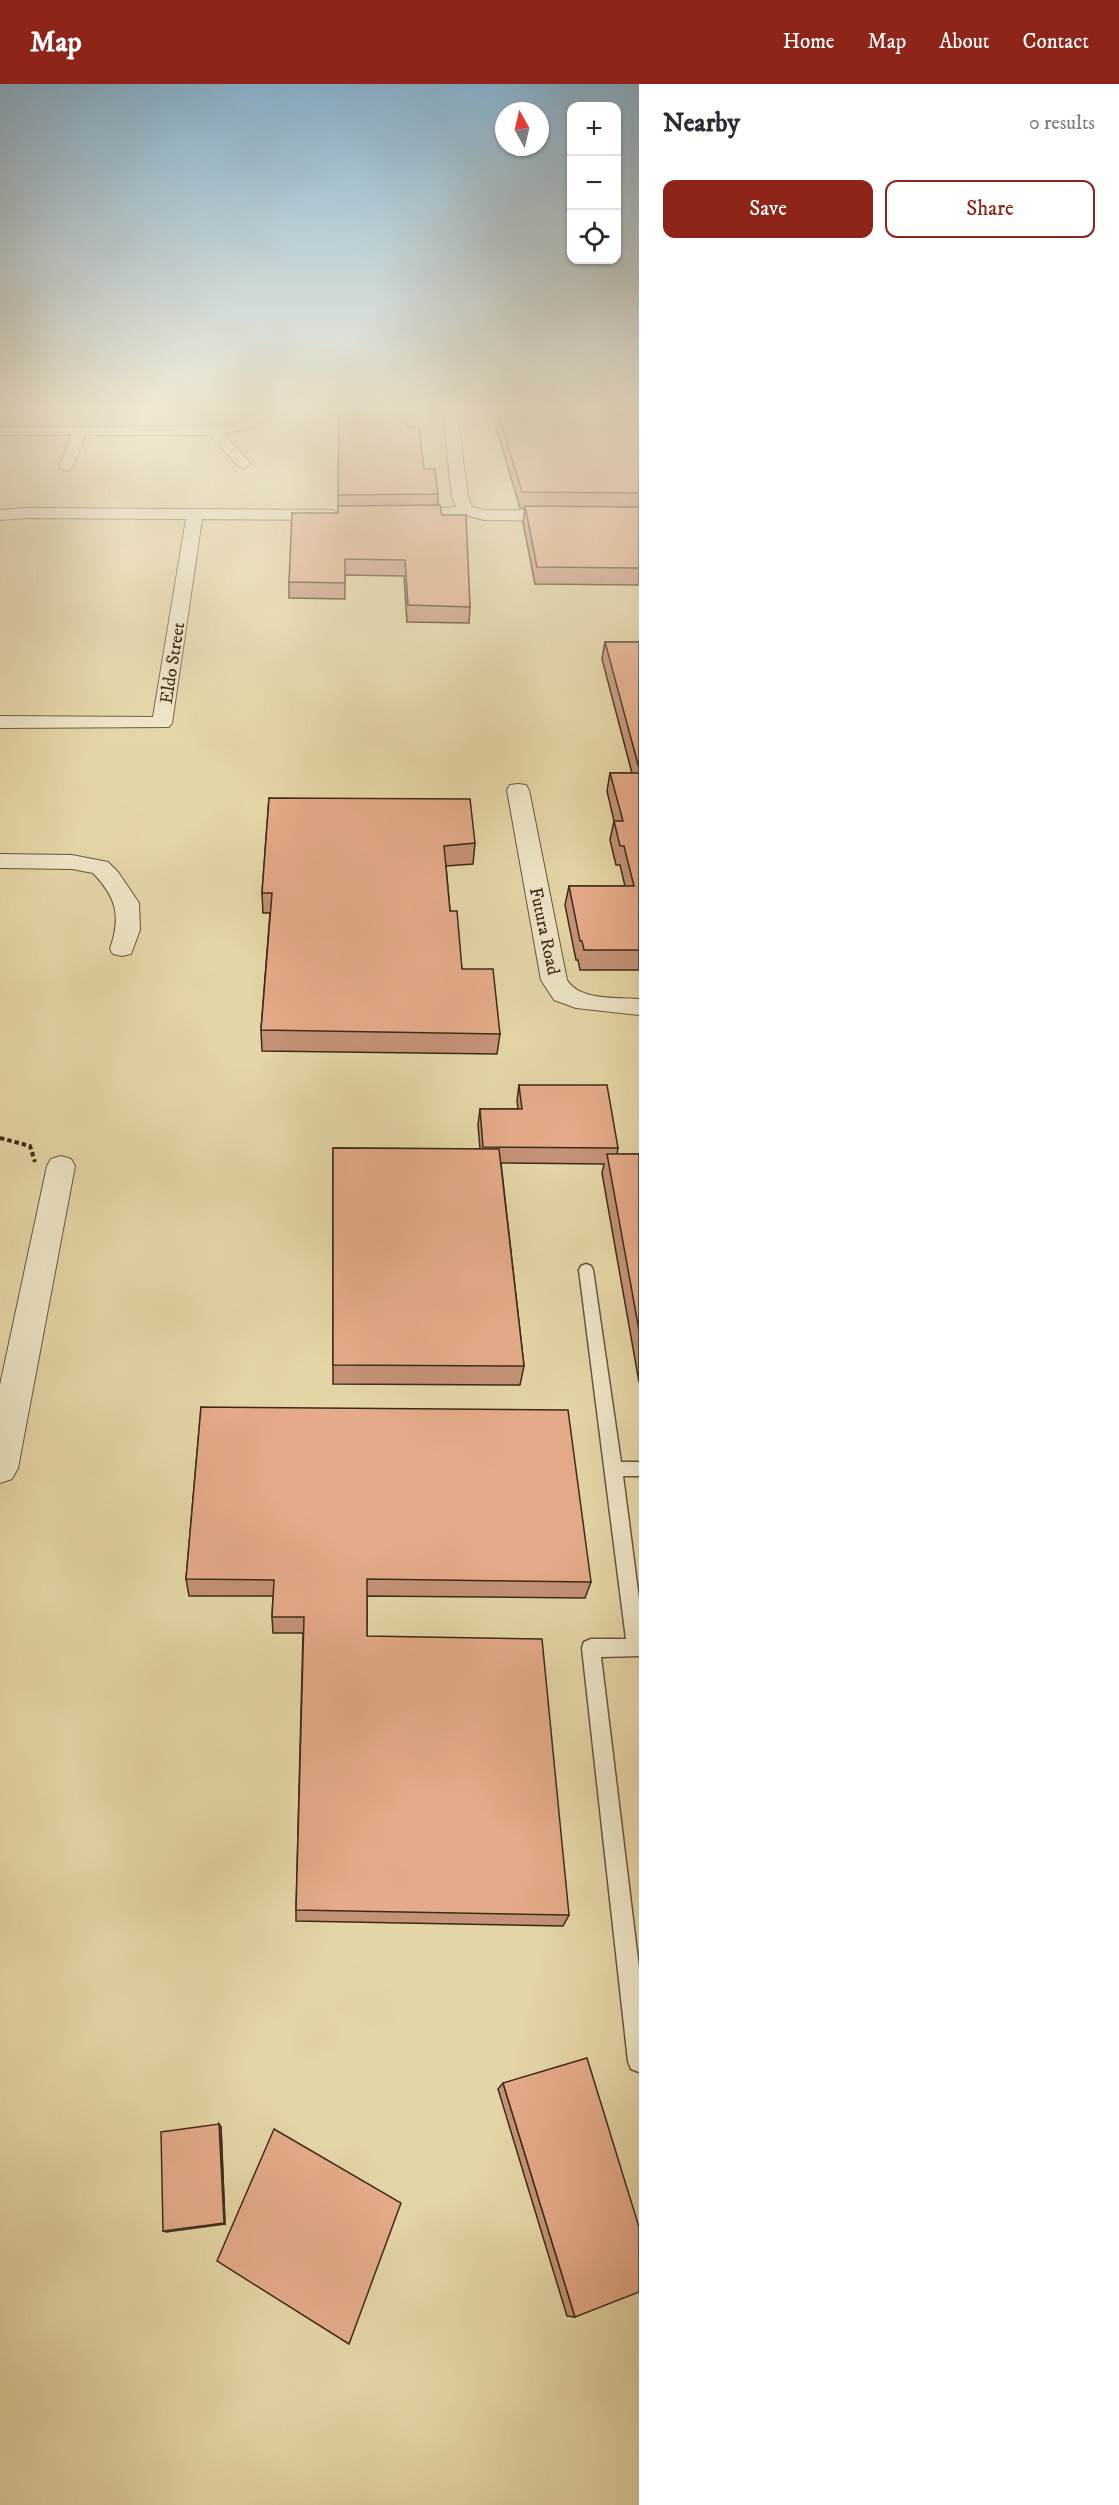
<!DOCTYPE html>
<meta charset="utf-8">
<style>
body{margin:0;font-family:"IM FELL DW Pica",serif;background:#f7f7f7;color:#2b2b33}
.controls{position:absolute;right:18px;top:18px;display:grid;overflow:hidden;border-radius:12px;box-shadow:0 2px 4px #0004}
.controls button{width:54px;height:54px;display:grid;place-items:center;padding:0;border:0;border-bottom:2px solid #e1e1e2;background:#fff;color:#2b2b33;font:30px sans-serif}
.compass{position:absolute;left:495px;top:18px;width:54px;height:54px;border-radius:50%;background:#fff;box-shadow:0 2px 4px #0004;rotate:352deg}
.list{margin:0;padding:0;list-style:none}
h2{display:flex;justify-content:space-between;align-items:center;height:78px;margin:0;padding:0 24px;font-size:26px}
h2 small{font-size:20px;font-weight:400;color:#7c7c81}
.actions{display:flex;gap:12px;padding:18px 24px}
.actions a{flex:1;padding:14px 0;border:2px solid #8f2418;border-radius:12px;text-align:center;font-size:21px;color:#8f2418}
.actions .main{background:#8f2418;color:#fff}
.icon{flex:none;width:33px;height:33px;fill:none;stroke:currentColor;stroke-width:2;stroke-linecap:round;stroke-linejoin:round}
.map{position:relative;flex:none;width:639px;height:2421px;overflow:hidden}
header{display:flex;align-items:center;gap:36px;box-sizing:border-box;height:84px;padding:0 30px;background:#8f2418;color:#fff}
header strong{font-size:28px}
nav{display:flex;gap:33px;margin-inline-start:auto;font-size:21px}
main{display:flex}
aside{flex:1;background:#fff}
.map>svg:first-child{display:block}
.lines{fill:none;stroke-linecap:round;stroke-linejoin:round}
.lane-casing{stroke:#68563b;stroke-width:3}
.street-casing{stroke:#68563b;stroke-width:2}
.path{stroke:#3e2c17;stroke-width:4;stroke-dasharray:4.5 3;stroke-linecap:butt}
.lane{fill:#ede4c5;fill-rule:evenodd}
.street{fill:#ede4c5;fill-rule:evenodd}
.wall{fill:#c49276;stroke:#3e2c17;stroke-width:1.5}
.shaded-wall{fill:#a07760;stroke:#3e2c17;stroke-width:1.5}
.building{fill:#e4aa89;stroke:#3e2c17;stroke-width:1.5}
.labels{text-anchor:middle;stroke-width:4.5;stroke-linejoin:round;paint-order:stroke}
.far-street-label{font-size:18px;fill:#3e2c17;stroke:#ede4c5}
</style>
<header>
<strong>Map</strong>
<nav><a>Home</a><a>Map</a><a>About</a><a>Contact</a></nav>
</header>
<main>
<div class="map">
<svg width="639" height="2421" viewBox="0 0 639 2421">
<rect width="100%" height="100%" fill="#e4d5a6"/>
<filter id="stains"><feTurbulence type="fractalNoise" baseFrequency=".00333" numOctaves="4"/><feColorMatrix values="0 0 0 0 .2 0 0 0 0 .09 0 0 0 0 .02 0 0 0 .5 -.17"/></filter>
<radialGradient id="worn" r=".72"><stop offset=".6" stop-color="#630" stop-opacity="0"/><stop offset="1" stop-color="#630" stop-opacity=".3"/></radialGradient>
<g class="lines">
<g class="lane-casing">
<path id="lane" d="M586,1180L591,1182L593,1186L621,1378H639V1392H623L639,1515V1572L601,1573L639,1884V1988L631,1985L628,1977L582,1564L584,1558L591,1555H626L579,1186L581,1182Z"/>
</g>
<g class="street-casing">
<path id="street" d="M259,322H273V329L253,343L224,350L251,380L244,384L239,383L210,351H85L73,383L66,387L59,383L71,351H0V343L221,342L243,337L259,328Z
M442,322H456L468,413L472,423L484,426L639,427V437L484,436L465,431L427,436L392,434L390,431L392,428L456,423L452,413Z
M26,424L333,426L341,431L333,436L202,435L172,639L169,643L0,644V632L153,633L186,435L26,434L0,436V426Z
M518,700L526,701L529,706L567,896C580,917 616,913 639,915V931L576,924L554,916L541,896L507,706L510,701Z
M0,770L72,771L108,778L118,788L139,819L140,846L131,870L122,872L113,870L110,865C121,832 117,814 93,789L72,785L0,784Z
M61,1072L71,1075L75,1082L18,1384L12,1395L0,1399V1301L47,1082L51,1075Z"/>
</g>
<path class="path" d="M0,1054L30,1062L35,1078"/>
<use href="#lane" class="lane"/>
<use href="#street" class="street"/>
</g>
<path class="wall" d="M492,322H639V501L535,500L523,439L525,424H520L496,343Z
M407,343L424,385L438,410V421L442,431L470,523L469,539L407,538L404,492L345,491V515L289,514V498L338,429V411Z
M605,558H639V886H580L578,876H576L565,821L569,802H625L620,781H616L610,756L614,737L607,707L610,689H632L602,575Z
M269,714L475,759L473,780L446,782L450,827L462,885L500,950L497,970L262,967L261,946L270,829H263L262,809Z
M519,1001L618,1064L617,1070H639V1298L602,1089L604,1080L501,1079L524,1282L520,1301L333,1300V1064L480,1065L478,1041L480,1025H518L517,1017Z
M201,1323L591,1498L585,1514L367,1512V1552L569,1831L563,1842L296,1837V1826L303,1549H273L272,1533L273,1512H189L186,1495Z
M503,1999L575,2233L567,2232L498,2005Z
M219,2040L221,2043L225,2140L166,2148L163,2147Z"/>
<path class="shaded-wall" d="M219,2040L221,2043L225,2140L224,2139Z"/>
<path class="building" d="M339,322H405L407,343H419L424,385H435L438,410L338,411Z
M496,322H639V409L522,408Z
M440,421L442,431H466L470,523L408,521L405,476L345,475V499L289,498L292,429H338V422Z
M525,422L639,423V484L537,483Z
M605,558H639V684Z
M610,689H639V866H584L582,857H580L569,802H634L624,762H620L614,737H623Z
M269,714L470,715L475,759L444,762L450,827H457L462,885H493L500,950L261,946L272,809H262Z
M519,1001H607L618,1064L483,1063L480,1025H522Z
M333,1064L499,1065L524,1282L333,1281Z
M607,1070H639V1246Z
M201,1323L568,1326L591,1498L367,1495V1552L542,1555L569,1831L296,1826L304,1533H272L274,1496L186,1495Z
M587,1974L639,2143V2208L575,2233L503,1999Z
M219,2040L224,2139L163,2147L161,2048Z
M274,2045L401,2119L349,2260L217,2177Z"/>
<linearGradient id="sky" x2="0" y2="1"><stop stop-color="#89b5d3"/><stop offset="0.49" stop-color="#f3ecd7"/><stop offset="1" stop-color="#f3ecd7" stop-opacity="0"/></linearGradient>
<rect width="639" height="661" fill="url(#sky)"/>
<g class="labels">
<g class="far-street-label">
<text transform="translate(172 579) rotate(-81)" y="6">Eldo Street</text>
<text transform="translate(545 847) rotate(78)" y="6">Futura Road</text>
</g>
</g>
<rect width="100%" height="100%" filter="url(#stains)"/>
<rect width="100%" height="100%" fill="url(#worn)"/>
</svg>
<div class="controls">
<button>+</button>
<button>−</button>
<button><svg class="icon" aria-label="locate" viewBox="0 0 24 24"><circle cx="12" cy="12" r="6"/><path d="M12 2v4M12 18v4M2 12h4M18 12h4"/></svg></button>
</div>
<svg class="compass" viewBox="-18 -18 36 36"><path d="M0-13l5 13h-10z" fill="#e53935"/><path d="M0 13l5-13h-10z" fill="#7c7c81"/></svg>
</div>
<aside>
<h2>Nearby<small>0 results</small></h2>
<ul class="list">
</ul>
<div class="actions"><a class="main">Save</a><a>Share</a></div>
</aside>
</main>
